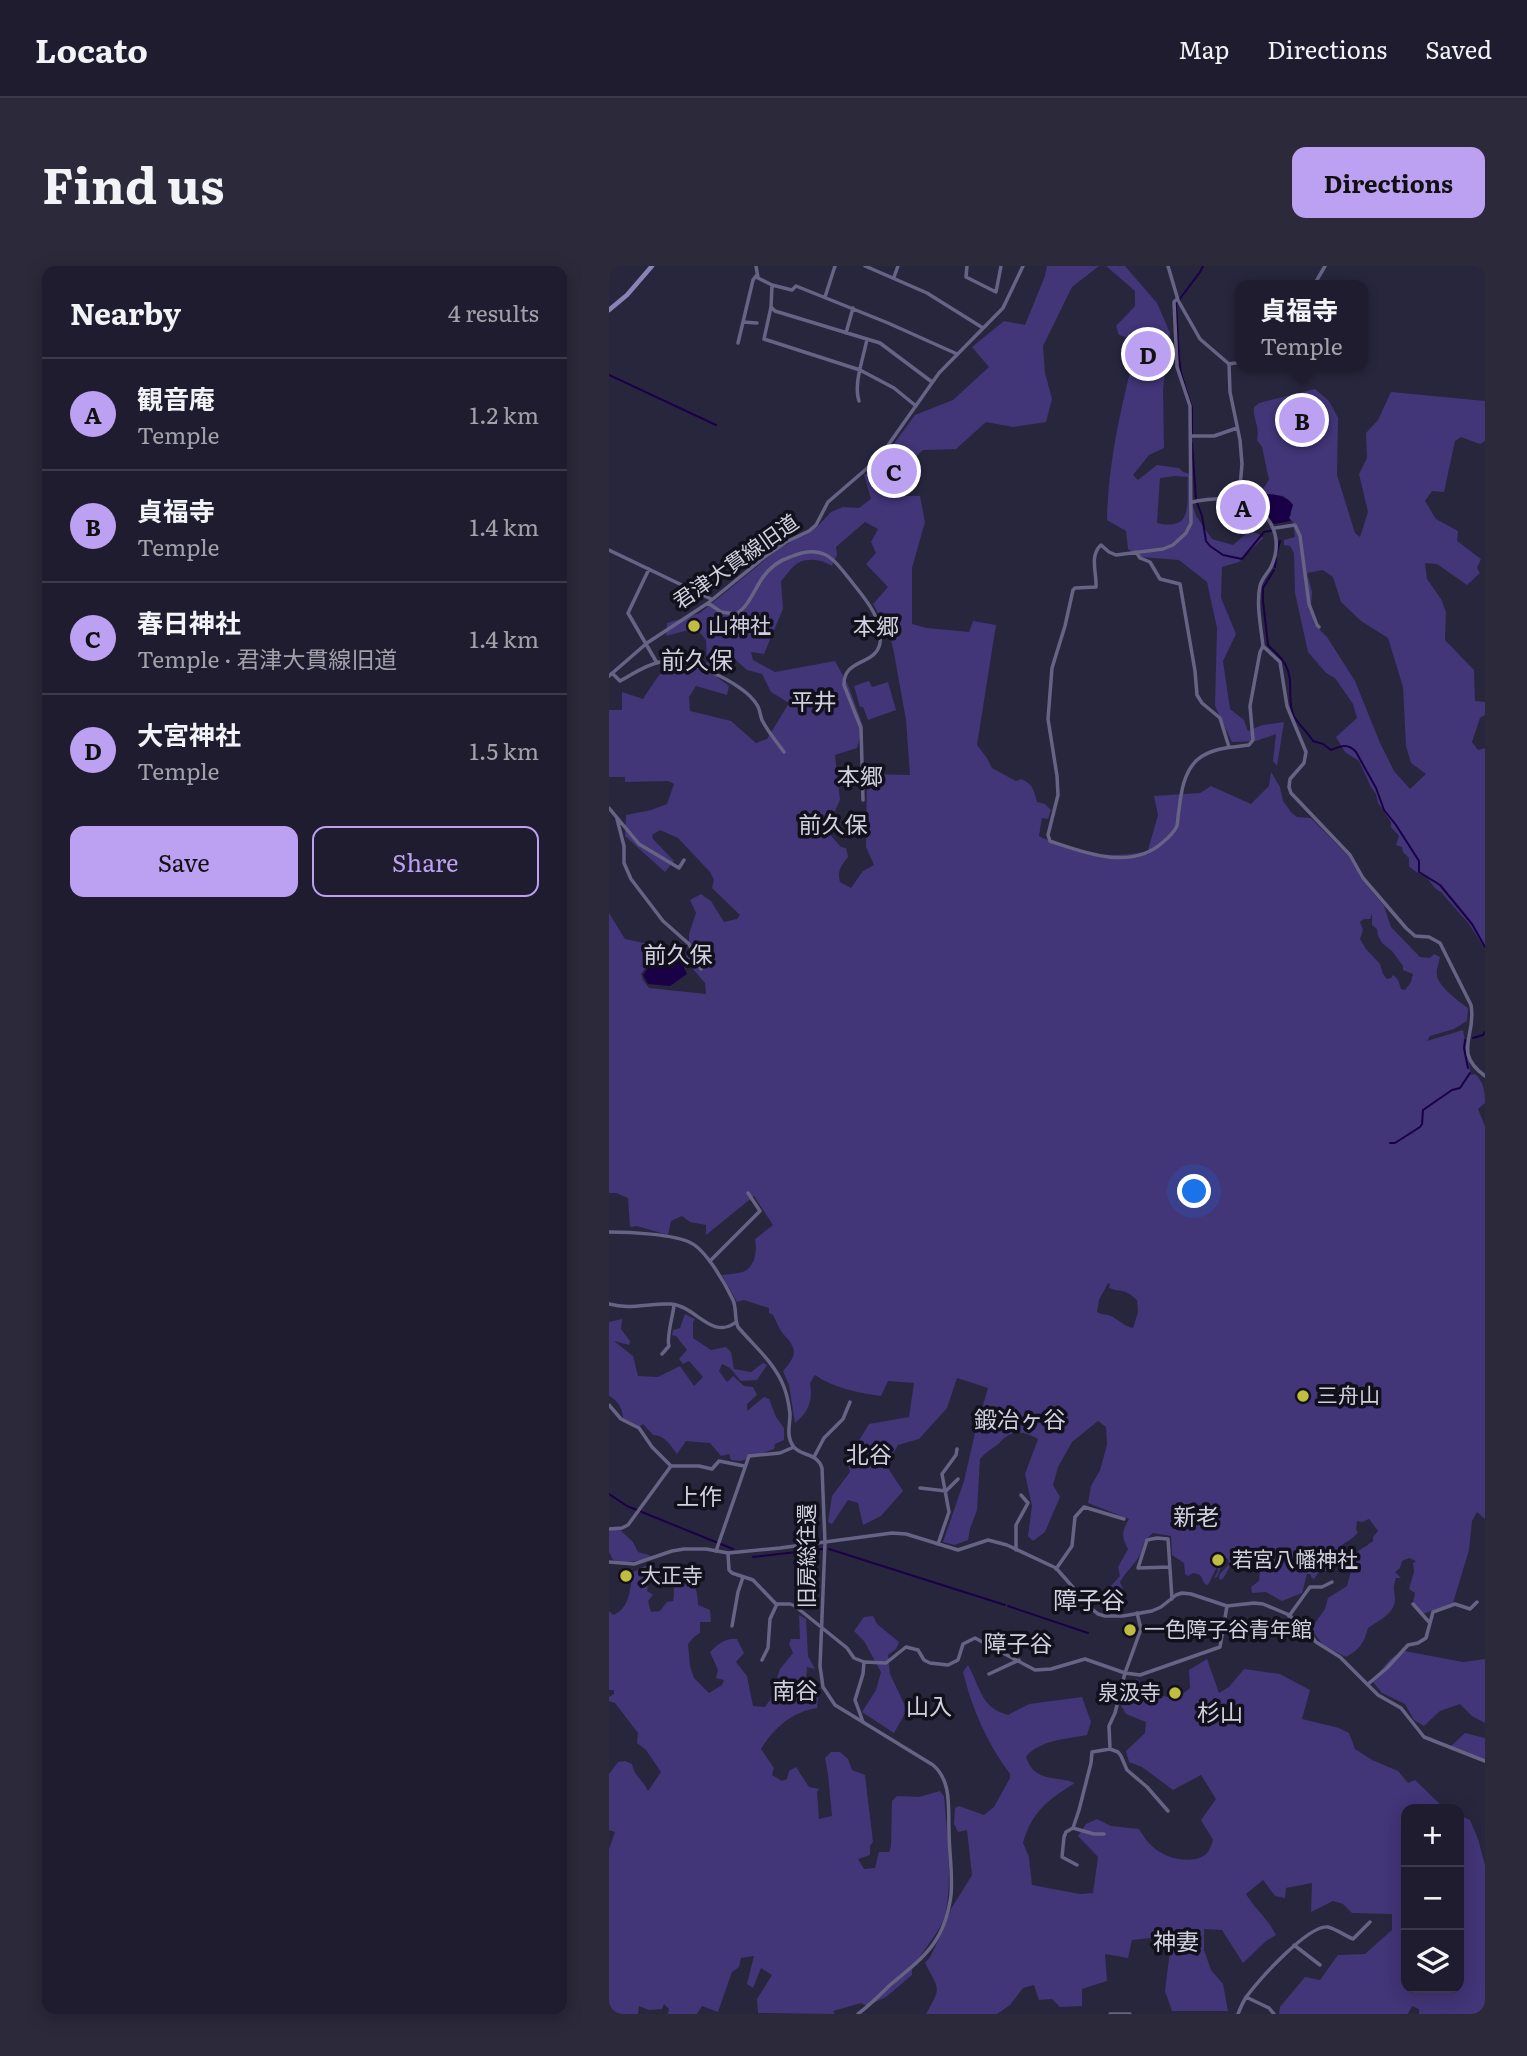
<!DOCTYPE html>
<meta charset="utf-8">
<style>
body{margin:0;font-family:Literata,"Noto Sans JP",serif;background:#2b293a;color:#f1f3f6}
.controls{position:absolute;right:21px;bottom:21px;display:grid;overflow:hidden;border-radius:14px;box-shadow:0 4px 18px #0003}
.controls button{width:63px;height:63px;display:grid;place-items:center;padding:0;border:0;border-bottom:2px solid #3c3a4a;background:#1e1c2e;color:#f1f3f6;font:35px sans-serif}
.you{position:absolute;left:586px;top:926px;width:24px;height:24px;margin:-18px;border:5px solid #fff;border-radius:50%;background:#1a73e8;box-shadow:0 0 0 10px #1a73e833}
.badge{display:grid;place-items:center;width:46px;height:46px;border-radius:50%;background:#bca0f2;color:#111;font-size:23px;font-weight:700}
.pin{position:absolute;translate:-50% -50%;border:4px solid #fff;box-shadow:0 2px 7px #0006}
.popup{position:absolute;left:626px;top:14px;width:133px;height:91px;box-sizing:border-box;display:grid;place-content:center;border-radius:14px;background:#1e1c2e;filter:drop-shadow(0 2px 5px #0005);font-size:23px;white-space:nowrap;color:#a1a1aa}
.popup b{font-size:26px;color:#f1f3f6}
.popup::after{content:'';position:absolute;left:50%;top:100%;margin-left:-14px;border:14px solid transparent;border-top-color:#1e1c2e}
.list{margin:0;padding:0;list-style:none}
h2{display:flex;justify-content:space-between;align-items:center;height:91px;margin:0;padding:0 28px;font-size:30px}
h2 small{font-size:23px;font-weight:400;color:#a1a1aa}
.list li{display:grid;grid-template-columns:46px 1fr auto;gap:21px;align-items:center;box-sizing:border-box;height:112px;padding:0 28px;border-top:2px solid #3c3a4a}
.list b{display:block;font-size:26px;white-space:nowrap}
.list p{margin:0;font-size:23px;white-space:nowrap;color:#a1a1aa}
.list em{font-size:23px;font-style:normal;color:#a1a1aa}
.actions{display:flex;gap:14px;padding:21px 28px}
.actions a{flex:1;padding:16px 0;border:2px solid #bca0f2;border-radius:14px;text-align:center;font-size:24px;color:#bca0f2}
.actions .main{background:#bca0f2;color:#111}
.icon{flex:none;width:38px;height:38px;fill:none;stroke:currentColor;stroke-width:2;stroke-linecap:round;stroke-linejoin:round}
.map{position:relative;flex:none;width:876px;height:1748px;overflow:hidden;border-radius:14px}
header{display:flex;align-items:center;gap:42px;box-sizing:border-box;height:98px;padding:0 35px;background:#1e1c2e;border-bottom:2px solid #3c3a4a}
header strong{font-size:33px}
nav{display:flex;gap:38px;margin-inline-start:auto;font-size:24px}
.intro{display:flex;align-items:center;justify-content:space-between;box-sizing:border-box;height:168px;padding:0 42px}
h1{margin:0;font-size:49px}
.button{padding:18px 32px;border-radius:14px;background:#bca0f2;color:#111;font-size:24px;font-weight:700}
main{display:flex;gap:42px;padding:0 42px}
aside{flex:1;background:#1e1c2e;border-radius:14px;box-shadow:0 4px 18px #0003}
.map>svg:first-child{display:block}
.green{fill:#423578;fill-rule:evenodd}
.water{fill:#1a0147}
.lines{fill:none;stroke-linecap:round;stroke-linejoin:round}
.stream{stroke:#1a0147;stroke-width:2}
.minor{stroke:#666384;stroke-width:3.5}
.tertiary{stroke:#666384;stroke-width:3.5}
.secondary{stroke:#8983b8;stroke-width:4.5}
.poi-dot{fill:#bfbe41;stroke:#11101b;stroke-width:2.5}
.labels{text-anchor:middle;stroke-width:7;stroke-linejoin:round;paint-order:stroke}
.street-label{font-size:21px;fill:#d0d0df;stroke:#11101b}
.poi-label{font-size:21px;fill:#d0d0df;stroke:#11101b;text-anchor:start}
.neighbourhood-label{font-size:23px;fill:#d0d0df;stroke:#11101b}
.quarter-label{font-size:24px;fill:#d0d0df;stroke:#11101b}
</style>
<header>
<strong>Locato</strong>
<nav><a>Map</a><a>Directions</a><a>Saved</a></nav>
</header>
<div class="intro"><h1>Find us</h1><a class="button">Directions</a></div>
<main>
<aside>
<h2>Nearby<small>4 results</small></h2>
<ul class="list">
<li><span class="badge">A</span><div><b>観音庵</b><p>Temple</p></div><em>1.2 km</em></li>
<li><span class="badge">B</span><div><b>貞福寺</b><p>Temple</p></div><em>1.4 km</em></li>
<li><span class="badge">C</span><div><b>春日神社</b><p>Temple · 君津大貫線旧道</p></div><em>1.4 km</em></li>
<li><span class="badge">D</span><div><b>大宮神社</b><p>Temple</p></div><em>1.5 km</em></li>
</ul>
<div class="actions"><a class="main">Save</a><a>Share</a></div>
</aside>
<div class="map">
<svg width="876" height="1748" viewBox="0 0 876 1748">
<rect width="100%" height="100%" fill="#28263d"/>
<path class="green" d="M438,0H490L463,21L434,80L436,107L443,133L437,156L404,161L377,156L347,183L314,184L303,194L293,216V230H311L316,256L303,302V358L318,362L360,366L364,355L387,359L368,479L378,492L383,502L407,515L412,513C424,518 425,524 428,536L436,538L442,544L439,553L433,552L430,570C464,588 497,593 535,586L538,589L540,588L539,584L549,549L545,530L591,527L602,520L642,538L660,520L662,506L671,521L674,535L682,546L688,551L702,552L741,592L753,614L775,640L782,661L811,691L821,692L825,688L831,691C830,697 827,703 828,709C828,719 850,736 859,742L858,755L845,763L821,770L818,775L854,764L862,809L866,808C875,816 876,825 876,837L869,843L876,860V1253L868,1246L863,1255L860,1284L844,1337L814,1348L804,1337L806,1327L800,1323L805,1306L804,1297L807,1295L800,1292L793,1295L791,1302L786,1306L792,1312H787C783,1325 786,1324 786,1334C785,1348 769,1355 759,1362C755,1377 751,1383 737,1391L714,1379L702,1363L716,1343L719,1332L738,1320L742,1305L739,1297C745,1285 754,1283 764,1275V1271L769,1265L760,1253L753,1256L748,1255L747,1264L749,1266C744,1274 736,1275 730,1282C726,1288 725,1298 723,1305H716L712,1303L705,1313L703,1312L701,1308H698L693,1327L673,1335L657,1326L643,1327L642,1321L650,1315L651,1302L657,1294L631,1282L615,1311L612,1314L610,1312L611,1308L620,1298L619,1293L616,1291L608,1311L605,1312L609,1305L608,1301L599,1319L596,1318C591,1311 595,1309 584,1307L579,1310L576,1308L575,1297L563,1289L562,1270L544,1267C530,1278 537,1279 529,1292C524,1300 516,1307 511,1316L515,1326L496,1343L486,1337L511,1310L509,1301L519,1283C512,1270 513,1265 520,1253L479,1237L482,1220L491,1204L498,1179L497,1161L489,1155L463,1176L449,1201L444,1219L451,1231L436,1266L424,1275L419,1270L423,1240L416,1208L429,1173C418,1167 408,1163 397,1171C393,1173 391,1177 388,1179C381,1184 376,1187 371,1193L368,1244L361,1263L359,1274L346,1279L334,1276L355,1215L366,1167L379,1122L348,1112L338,1142L310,1173L289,1179L277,1199L294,1225L272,1250L254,1259L249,1237L239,1234L223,1258L219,1256L223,1230L241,1206L238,1194L260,1158L300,1151L305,1117L279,1115L272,1130C250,1127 224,1122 206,1109L201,1117C204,1134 200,1146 186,1157L180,1119L174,1105C187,1090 189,1084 176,1070C170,1064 168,1056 164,1049L160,1047V1042L135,1034L128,1036L113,1009C119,1008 130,1008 136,1005C147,998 148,984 146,973L164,959L145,930L97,969V959L81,956L73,950L62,955L59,969L28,960L21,961L19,932L7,927H0V647L16,673L40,678L44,688L43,696L38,700L32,708L34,714L40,722L97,728L96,717L76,694L80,683V668L87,647L81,634L92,628L102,635L115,656L128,653L131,649L103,622L105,614L101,606L69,572L51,564L43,569L44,573L65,595L56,606L16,570L17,549L42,544L58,538L65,518L59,515L16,516V511H0V444H13V426L34,433C59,396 53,399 98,397L97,374L87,362L57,370L58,357L91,347L168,284L209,260L222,246L234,241L250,242L262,233L255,209L271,197L306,149L344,134L380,101L363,81L395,55L416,59L436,10ZM256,256L269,263L262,276L267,287L257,298L279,321L264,338L281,369L285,387L297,454L301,509L258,508L257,581L265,599L254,605L242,622L231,616C228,605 232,600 239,591L237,582L232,581L217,564L231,534L226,489L248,482L254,460L239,419L226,395L166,406L144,394L142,386L155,388L174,343L172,315C177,310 183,300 189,297C199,291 214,294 223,300L228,289L227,281ZM120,388L138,404L153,408L162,426L180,437L158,473L147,477L122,455L81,445L80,431L87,420L118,429L120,420L99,404ZM763,647V659L768,663L769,670L773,677L783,685L794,700V704L804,708L802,716L796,724L792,723C790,717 790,713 784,709L782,712L778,713L774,708L771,698L757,683L751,673L754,664L751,656L755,653H761ZM499,1017L501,1018L500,1022C514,1027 515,1022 528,1034L529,1046L524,1062C514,1060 507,1051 499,1049C495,1048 491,1048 488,1046L490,1034Z
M497,0H516L548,37L561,67L554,123L555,182L540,189L524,209L529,214L548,199L570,202L574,206L581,208V231L587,250L603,273L624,279L639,266L648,267L654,272L630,296L613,301L612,332L627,368L614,395L621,443L635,454L639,465L653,459L675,456L668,500L664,495L667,468L647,475L623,476L606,440L608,362L598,316L570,294L532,291L519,283L517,265L498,254C499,201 510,150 523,98L544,97L547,80L510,69L507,60L526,40V25ZM566,210L579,211C577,235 586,266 548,257L551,212Z
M706,123L720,135L729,152L728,209L746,267L751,271L759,246L750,208L758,192L757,167L769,154L782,126L876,135V175L871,178L852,171L846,175L835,226L823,225L816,235L827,253L849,265L848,275L872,293L868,302L871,307L858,319L828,298L816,297L818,313L832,333L837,346L836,374L865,404L866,435L876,436V449L871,452L863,476L869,484L876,482V683L860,658L832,626C823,622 823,615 815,610C809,607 805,605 800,600V592L794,586L793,581L787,579L790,570L782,561V556L769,537L767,528L762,521L750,495L736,486L727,471L748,452L744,438L726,412L717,407L699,386L686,327L685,287L681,280L675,279V274L686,271L684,256L680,252L682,249L681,235L674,230L651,227L660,214L653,181L648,174C651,159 644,155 645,141L650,137ZM702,146C705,154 699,171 694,177L687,167L683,165L677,154L679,150ZM714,304L724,311L732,336L752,355L779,372L794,421L797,480L802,497L817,508L801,523L785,505L771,477L746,415L718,371L705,358L702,341L703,326L698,307Z
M260,415L263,421L279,416L287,444L259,454L254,441H251L245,420Z
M76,1048L86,1053L84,1056V1072L102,1084L117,1081L122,1086L125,1103L142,1106L154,1097L158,1099L148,1114L132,1115L121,1102L113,1098L110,1105L118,1116L124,1110L135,1120L144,1121L148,1129L138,1138V1145L155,1131L160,1133L167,1151L175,1162V1174L166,1178L165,1183L132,1195L122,1194L120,1188L112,1190L101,1177L77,1175L68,1188C61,1179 56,1169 44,1169L34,1158L30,1161L14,1153C14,1143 9,1134 0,1130V1056L13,1053L12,1063L21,1075L20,1079L5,1075L24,1090L29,1110L49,1111L71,1100L85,1120L94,1111L80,1095L74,1098L70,1093L78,1084L67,1070L63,1069L64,1064L71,1062Z
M4,1262H9L24,1276L29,1286L40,1289L42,1291C30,1295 16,1298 4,1294L0,1286V1266Z
M43,1297L38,1325L44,1329L39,1335L42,1346L51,1345L58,1336L64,1335C66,1327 64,1319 64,1310L72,1304L80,1307C86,1318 89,1327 89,1339L101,1344L102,1356H91V1367L85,1371L79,1378L81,1400L85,1412L100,1427L113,1419L115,1414L107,1412L109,1404L101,1386C108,1379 117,1371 128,1373L135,1387L127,1396L138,1410L144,1440L156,1441L161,1434L171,1403L184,1387L180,1378L182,1373H191L190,1349L197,1353L199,1390L206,1403L198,1401L196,1430L209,1431L208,1442C183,1446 165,1462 152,1483L165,1502L163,1509L173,1515L178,1513L180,1505L187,1501L200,1521L210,1523L208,1526L210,1553L223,1550L219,1508L216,1492L222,1486H231L239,1493L243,1504L256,1509L264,1576L261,1580V1589L249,1593L255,1603L266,1602L270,1586H280L282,1580L283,1535L288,1530L310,1531L331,1525L335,1530C338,1568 344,1612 336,1650C333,1661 311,1691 303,1700V1709L277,1731L258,1740L252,1737L224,1745L226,1748L149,1747L148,1733L163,1709L152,1702L144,1722L138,1718L145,1690L132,1692L130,1701L123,1706L109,1746L93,1740L88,1748H59L60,1743L55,1738L53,1743L40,1744L30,1740L29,1748H0V1583L6,1566L0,1564V1508L9,1496L16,1495L23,1498C25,1510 35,1515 39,1525L52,1506L37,1484L28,1477L29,1467L6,1437L0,1435V1431L5,1428V1424H0V1345L4,1349C21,1343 21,1322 24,1306Z
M264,1350L268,1358L290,1376L287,1383L279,1389L281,1408L298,1444L285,1467L253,1446L267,1424L272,1406L255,1375L245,1365L255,1351Z
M795,1385L854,1396L876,1393V1457L863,1450L851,1438L831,1445L815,1460L805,1454L796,1438L773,1427L764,1416C772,1404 781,1390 795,1385Z
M598,1393L610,1427L620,1421L635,1403L671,1408L701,1424L693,1453L730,1462L740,1467L746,1483L763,1494L789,1505L799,1517L806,1514L836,1543H797V1722H850V1549L861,1554L869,1573L876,1599V1748H810V1743L803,1740L799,1748H670L671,1741L696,1711L711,1714L729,1689L756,1688L783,1664V1648L743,1647L734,1638L724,1635L702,1646L703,1617L677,1622L676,1632L666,1630L654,1614L637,1628C646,1643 660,1654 667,1669L657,1675L634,1697L613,1664L595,1663V1684L602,1704L614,1718L619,1745H563L556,1725L561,1685L550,1671L523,1674L519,1692L496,1688L498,1715L473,1723V1740L451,1741L443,1733L430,1734L425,1719L414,1722L401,1739L388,1748H317C332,1721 331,1725 316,1697L321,1691L333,1667L342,1643L363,1609L358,1564L349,1566L345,1558L346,1542L350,1540L375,1549L385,1541L401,1512V1508C378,1477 363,1443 354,1406L359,1399C372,1422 371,1441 399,1449L420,1438L473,1431L482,1456L478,1469C458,1473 430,1474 417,1491C426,1517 445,1509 466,1517C439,1534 423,1545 414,1577L420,1591L423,1619L471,1628L484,1627L489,1591L469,1570L477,1558L488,1553L502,1560L530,1563C534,1569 538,1576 544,1581C556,1592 581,1599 596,1589C601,1585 602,1579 604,1574L592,1554L607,1533L592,1509L564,1524L533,1501L520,1496L517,1485L536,1467L537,1456L517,1448L510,1436L513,1426L521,1415L528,1413C547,1427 561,1441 581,1422L580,1404Z
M856,1467L876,1472V1493L842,1480Z"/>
<path class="water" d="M657,228C667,229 677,229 684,239L680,252L682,255L665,258L647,235Z
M78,679L73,697L78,708L61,720L39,718L34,709L40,700L45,698L47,686Z"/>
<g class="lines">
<path class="stream" d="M0,109L107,159
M583,168V142L572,107L570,91L567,38L591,6L594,0
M583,177L587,234L593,250L597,275L601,280L614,289L633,293L655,266L665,264
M668,286L671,275
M666,301L667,292
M665,304L654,322V335L659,379C665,386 673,391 677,400C685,415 678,432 684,448C687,457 699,466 704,475L714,478L722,484C732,480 739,477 747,486L767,522L775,544L787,559L810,595V606L831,619L863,658L876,681
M864,772L874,769L876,766
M856,774L855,782L859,802
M781,877H786L811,861L813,858L814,844L843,824L851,822L861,807
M0,1228L18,1240L124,1283
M220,1283L396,1339
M144,1291L213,1283
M399,1340L479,1367"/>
<path class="minor" d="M147,0L149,12L163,19L162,41L166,45L271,77L323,116
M256,0L318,27L374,62
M358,0L357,11L387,26L392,0
M559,0L569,34
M285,11L289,0
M163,19L183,24L187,20L279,57L348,88
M216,31L226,0
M568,33L565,36L568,101L581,140L582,257L577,267L564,279L554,283L507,289L500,286L492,279C480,290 488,307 487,321L466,322L464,324L456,360L443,402L439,453L448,510L449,529L439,569L441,575C476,587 523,605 554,576C559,572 565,566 568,560C569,555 569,548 570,544C572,526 575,506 588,494C601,482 623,481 640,479L644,474L641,440L651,386L654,380C652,361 647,338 651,320C653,312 659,307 662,301C677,268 658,246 632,228L631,221L633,198L631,174L621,126L620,98
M162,41L155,73L251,104L285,122L307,140
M134,56L148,57
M237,67L244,42
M129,77L144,14L147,10
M250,135C244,119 255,90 258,73
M581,170H605L628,162
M584,236C599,231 620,235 632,228
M666,262L686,259L691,270L700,338L708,359L710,361
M0,284L102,333
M527,286L531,292L541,296L551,313L571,318L586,405L588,429L593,437L611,452L620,481
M40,303L19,347L48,397
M99,337L112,346L127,348C139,341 145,325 152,314C159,303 169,295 181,291C216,276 225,294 246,320C259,336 274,355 271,377C267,400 234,392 235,419L252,462L254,534
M655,381L671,396L678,440L697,486L695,497L681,513L680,521L682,527L741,589L754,612L797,662L806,670L820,671L831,677L862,739C868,770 843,786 876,810
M3,407L11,415C24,408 36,399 51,396C76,391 135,416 148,439C151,443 151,449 153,454C159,466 168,476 175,486
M0,410L38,377L99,337L157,290L177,276L200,265L207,259L219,236L270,192L330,107L394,42L414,0
M0,542L30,578L70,602L75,594
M8,553L15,580V597L22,613L54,655L80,678L92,703
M0,966C19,966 66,968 82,977C97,984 117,1019 124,1034C128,1043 125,1052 129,1061C145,1080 166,1097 175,1121C178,1129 180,1139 181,1148C181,1159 177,1170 184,1180C192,1191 208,1186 213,1202L216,1277L211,1400L214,1421L226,1439L324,1499C343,1515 339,1542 340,1565C340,1586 344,1608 342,1629C336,1676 315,1691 281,1719C271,1729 261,1739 249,1748
M101,995L151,945L139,927
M0,1038C21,1044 40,1037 62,1038C87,1040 103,1075 127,1056
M53,1088L60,1080C57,1072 64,1050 65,1039
M0,1139L12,1153L30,1162L43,1181L62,1200H90L103,1203L110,1195L135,1200
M205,1191L215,1172L234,1153L241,1136
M311,1222L337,1225L349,1213
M0,1263L13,1262L19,1259L62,1200
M329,1278L340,1246L333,1208L347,1189L348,1183
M407,1284V1259L419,1237L412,1229
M107,1285L140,1190L171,1187L185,1181
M119,1287L120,1304L123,1307L144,1314L167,1338H181L186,1340L238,1382L245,1392L255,1396L254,1408L246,1434L254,1456
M560,1301L529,1302L538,1274L548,1272L559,1273L563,1333
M447,1303L463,1280L466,1251L475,1241L515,1253
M804,1338L820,1356
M680,1350L701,1321H713L723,1316
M123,1360L129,1326L134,1311
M153,1394L159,1382L161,1353L168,1338
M255,1396L277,1397L297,1381L309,1384L315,1394L321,1397L339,1399L349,1394L354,1378L366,1372L426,1404L442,1403L476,1393L516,1407L531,1409L611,1381L618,1340
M380,1408L410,1394
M759,1418L778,1402L799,1379L809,1377L817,1372L824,1346L846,1338L861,1343L868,1336
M501,1483L500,1460L506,1447L516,1407L532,1363L528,1347
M464,1562L485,1568H495
M468,1599L453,1591L455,1571L457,1566L464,1562L470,1544L482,1497L483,1486L501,1483L509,1486L512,1490L518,1504L538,1521L559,1545
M685,1679L711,1699
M637,1731L660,1742L665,1748
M501,1748H521
M629,1748C631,1743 633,1738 636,1733C646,1717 700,1658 719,1661C725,1662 737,1670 744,1673L761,1656"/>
<path class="tertiary" d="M705,19L716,0
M570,36L591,73L620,98L632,96
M649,100L659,103L661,100
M0,1296L25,1298L63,1285L75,1283H97L119,1287L171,1282L283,1267L297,1268L349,1284L379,1274L398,1279L447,1302L483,1343L489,1348L496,1350H514L543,1345L552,1341L567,1329L573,1327L582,1328L618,1340L645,1337L654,1338L678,1348L691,1357L707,1376L731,1391L769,1429L792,1442L815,1471L876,1495"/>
<path class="secondary" d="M0,44L18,29L43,0"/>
</g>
<g class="poi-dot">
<circle cx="85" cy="360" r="7"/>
<circle cx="694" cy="1130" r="7"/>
<circle cx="609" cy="1294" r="7"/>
<circle cx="17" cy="1310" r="7"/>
<circle cx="521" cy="1364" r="7"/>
<circle cx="566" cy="1427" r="7"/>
</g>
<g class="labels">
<g class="street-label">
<text transform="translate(127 296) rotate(-35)" y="7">君津大貫線旧道</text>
<text transform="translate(198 1290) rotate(-90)" y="7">旧房総往還</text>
</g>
<g class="poi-label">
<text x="99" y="367">山神社</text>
<text x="708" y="1137">三舟山</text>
<text x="623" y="1301">若宮八幡神社</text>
<text x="31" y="1317">大正寺</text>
<text x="535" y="1371">一色障子谷青年館</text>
<text x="552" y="1434" text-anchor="end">泉汲寺</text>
</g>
<g class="neighbourhood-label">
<text x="267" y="369">本郷</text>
<text x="205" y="444">平井</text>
<text x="251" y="519">本郷</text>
<text x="224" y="567">前久保</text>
<text x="69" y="697">前久保</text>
<text x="411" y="1162">鍛冶ヶ谷</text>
<text x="260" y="1197">北谷</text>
<text x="90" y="1239">上作</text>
<text x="587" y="1259">新老</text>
<text x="409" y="1386">障子谷</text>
<text x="186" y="1433">南谷</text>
<text x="320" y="1449">山入</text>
<text x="611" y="1455">杉山</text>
<text x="567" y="1684">神妻</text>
</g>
<g class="quarter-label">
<text x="88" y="403">前久保</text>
<text x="480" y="1343">障子谷</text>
</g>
</g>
</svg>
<div class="controls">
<button>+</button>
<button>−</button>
<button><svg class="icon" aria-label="layers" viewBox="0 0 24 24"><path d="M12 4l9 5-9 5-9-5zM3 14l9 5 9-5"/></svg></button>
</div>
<div class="you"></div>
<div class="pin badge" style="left:634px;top:241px">A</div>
<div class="pin badge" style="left:693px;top:154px">B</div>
<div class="popup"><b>貞福寺</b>Temple</div>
<div class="pin badge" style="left:285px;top:205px">C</div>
<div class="pin badge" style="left:539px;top:88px">D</div>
</div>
</main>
